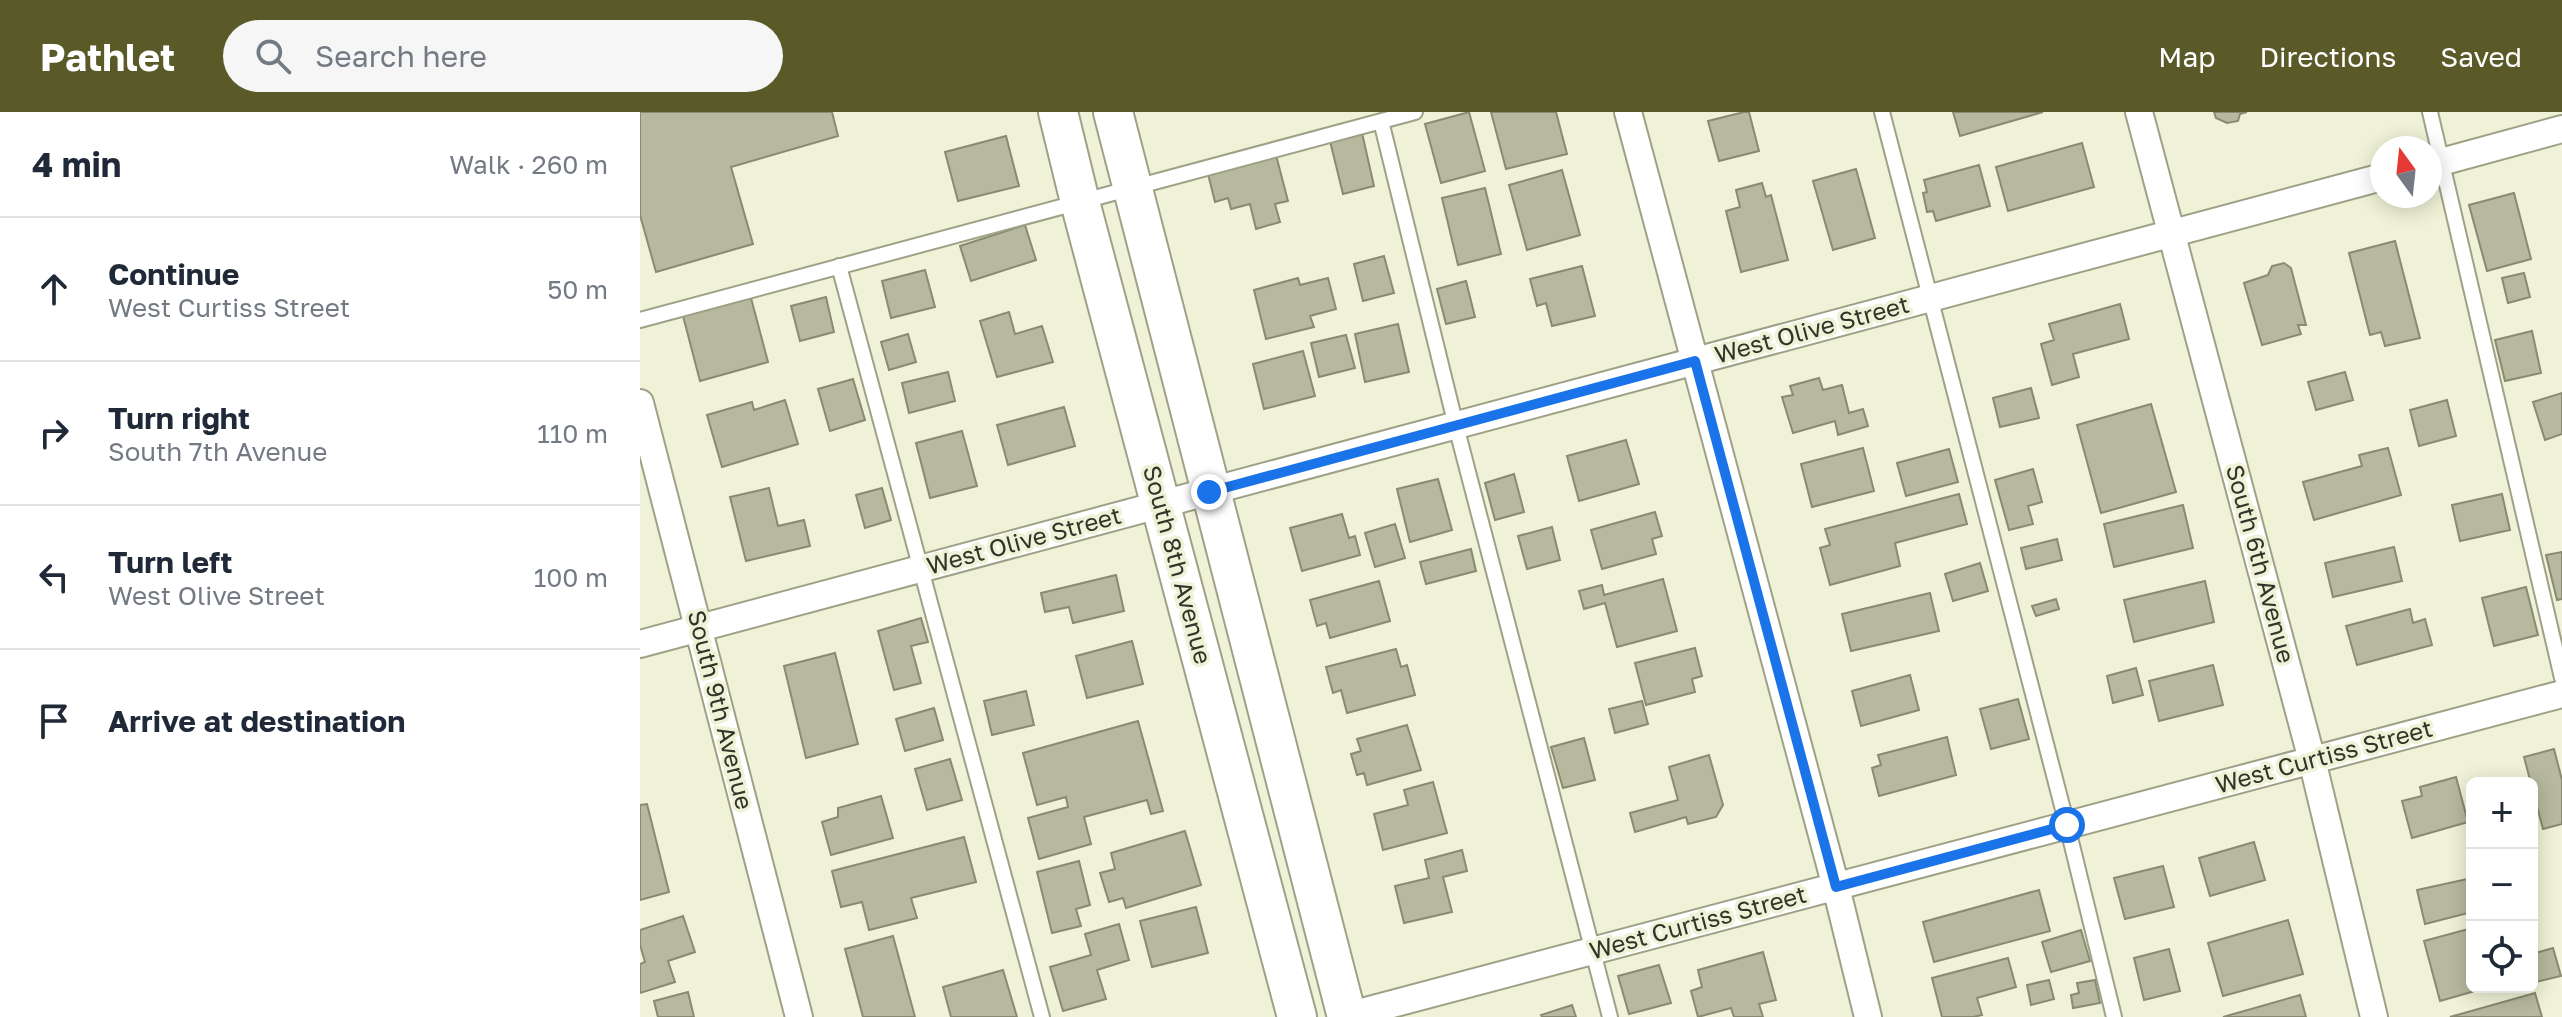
<!DOCTYPE html>
<meta charset="utf-8">
<style>
body{margin:0;font-family:"Golos Text",sans-serif;background:#f6f6f7;color:#1f2937}
.controls{position:absolute;right:24px;bottom:24px;display:grid;overflow:hidden;border-radius:12px;box-shadow:0 4px 20px #0003}
.controls button{width:72px;height:72px;display:grid;place-items:center;padding:0;border:0;border-bottom:2px solid #e0e1e3;background:#fff;color:#1f2937;font:40px sans-serif}
.compass{position:absolute;left:1730px;top:24px;width:72px;height:72px;border-radius:50%;background:#fff;box-shadow:0 4px 20px #0003;rotate:345deg}
.stop{position:absolute;width:24px;height:24px;margin:-18px;border:6px solid #1a73e8;border-radius:50%;background:#fff}
.stop.end{background:#1a73e8;border-color:#fff;box-shadow:0 2px 8px #0008}
.list{margin:0;padding:0;list-style:none}
h2{display:flex;justify-content:space-between;align-items:center;height:104px;margin:0;padding:0 32px;font-size:34px}
h2 small{font-size:26px;font-weight:400;color:#747a83}
.list li{display:grid;grid-template-columns:52px 1fr auto;gap:24px;align-items:center;box-sizing:border-box;height:144px;padding:0 32px;border-top:2px solid #e0e1e3}
.list b{display:block;font-size:30px;white-space:nowrap}
.list p{margin:0;font-size:26px;white-space:nowrap;color:#747a83}
.list em{font-size:26px;font-style:normal;color:#747a83}
.icon{flex:none;width:44px;height:44px;fill:none;stroke:currentColor;stroke-width:2;stroke-linecap:round;stroke-linejoin:round}
.map{position:relative;flex:none;width:1922px;height:905px;overflow:hidden}
header{display:flex;align-items:center;gap:48px;box-sizing:border-box;height:112px;padding:0 40px;background:#595a28;color:#fff}
header strong{font-size:38px}
nav{display:flex;gap:44px;margin-inline-start:auto;font-size:28px}
.search{width:560px;height:72px;background:#f6f6f7;display:flex;align-items:center;gap:20px;box-sizing:border-box;padding:0 28px;border-radius:44px;color:#747a83;font-size:30px}
main{display:flex}
aside{flex:1;background:#fff}
.map>svg:first-child{display:block}
.building{fill:#b7b99e;stroke:#888a71;stroke-width:2}
.lines{fill:none;stroke-linecap:round;stroke-linejoin:round}
.lane-casing{stroke:#9fa187;stroke-width:18}
.street-casing{stroke:#9fa187;stroke-width:30}
.secondary-casing{stroke:#9fa187;stroke-width:42}
.lane{stroke:#fff;stroke-width:14}
.street{stroke:#fff;stroke-width:26}
.secondary{stroke:#fff;stroke-width:38}
.route{stroke:#1a73e8;stroke-width:10}
.labels{text-anchor:middle;stroke-width:7;stroke-linejoin:round;paint-order:stroke}
.street-label{font-size:24px;fill:#323329;stroke:#f0f2d7}
</style>
<header>
<strong>Pathlet</strong>
<div class="search"><svg class="icon" aria-label="search" viewBox="0 0 24 24"><circle cx="10" cy="10" r="6"/><path d="M15 15l6 6"/></svg>Search here</div>
<nav><a>Map</a><a>Directions</a><a>Saved</a></nav>
</header>
<main>
<aside>
<h2>4 min<small>Walk · 260 m</small></h2>
<ul class="list">
<li><svg class="icon" aria-label="ahead" viewBox="0 0 24 24"><path d="M12 20V5M6 11l6-6 6 6"/></svg><div><b>Continue</b><p>West Curtiss Street</p></div><em>50 m</em></li>
<li><svg class="icon" aria-label="right" viewBox="0 0 24 24"><path d="M7 20v-9h11M14 6l5 5-5 5"/></svg><div><b>Turn right</b><p>South 7th Avenue</p></div><em>110 m</em></li>
<li><svg class="icon" aria-label="left" viewBox="0 0 24 24"><path d="M17 20v-9H6M10 6l-5 5 5 5"/></svg><div><b>Turn left</b><p>West Olive Street</p></div><em>100 m</em></li>
<li><svg class="icon" aria-label="arrive" viewBox="0 0 24 24"><path d="M6 21V4h12l-3 4 3 4H6"/></svg><div><b>Arrive at destination</b></div></li>
</ul>
</aside>
<div class="map">
<svg width="1922" height="905" viewBox="0 0 1922 905">
<rect width="100%" height="100%" fill="#f0f2d7"/>
<path class="building" d="M0,0H192L198,24L91,55L113,132L16,160L0,103Z
M829,0L845,59L801,71L785,12Z
M851,0H916L927,42L866,57Z
M1104,0H1109L1119,39L1079,49L1068,9Z
M1313,0H1403L1320,24Z
M1574,0H1607L1600,2L1598,9L1587,11L1576,6Z
M722,21L734,74L703,82L690,29Z
M366,24L379,74L318,89L305,40Z
M1442,31L1454,75L1368,99L1356,55Z
M636,43L648,89L635,92L640,110L616,117L610,92L591,97L588,86L575,90L568,62Z
M1339,53L1350,94L1296,109L1293,99L1287,100L1283,81L1287,80L1284,68Z
M1216,57L1235,126L1193,138L1173,69Z
M922,58L940,123L887,138L869,73Z
M1122,71L1126,85L1131,83L1148,148L1101,160L1086,99L1100,95L1096,78Z
M845,76L861,142L818,153L802,86Z
M1874,81L1891,147L1847,159L1829,93Z
M385,113L396,148L331,169L320,134Z
M1755,129L1780,226L1745,234L1741,220L1730,223L1709,141Z
M744,144L754,181L723,189L714,152Z
M1644,151L1651,156L1666,213H1658L1661,222L1622,233L1604,171L1628,163L1632,154Z
M942,154L955,204L912,214L906,191L897,194L890,167Z
M285,158L295,195L251,206L242,169Z
M1884,161L1890,185L1868,191L1862,166Z
M658,166L660,173L688,166L696,197L670,204L674,215L626,227L614,178Z
M826,169L835,205L806,212L797,177Z
M186,185L194,220L160,229L151,194Z
M111,186L128,250L60,269L43,204Z
M1480,192L1489,227L1433,242L1439,265L1412,273L1401,232L1414,228L1409,212Z
M369,200L375,222L402,214L413,250L357,265L340,209Z
M758,212L769,260L725,270L715,222Z
M1892,219L1901,261L1865,269L1855,228Z
M268,222L276,250L249,258L241,230Z
M706,223L715,256L679,265L671,231Z
M663,239L675,284L624,297L613,252Z
M308,260L315,289L269,301L262,271Z
M1705,260L1713,288L1676,298L1668,270Z
M1179,266L1183,278L1202,273L1209,301L1223,297L1228,314L1198,323L1195,309L1153,321L1142,285L1153,283L1150,274Z
M213,267L225,308L190,319L178,277Z
M1391,276L1399,306L1360,315L1353,286Z
M1922,281V322L1905,328L1893,290Z
M145,288L158,332L82,355L67,303L112,290L114,298Z
M1807,288L1816,324L1779,334L1770,298Z
M1511,292L1536,380L1461,401L1437,313Z
M424,295L435,334L368,353L357,313Z
M322,319L337,374L290,386L276,331Z
M986,328L999,372L939,389L927,344Z
M1223,336L1234,379L1172,395L1161,352Z
M1748,336L1761,383L1674,408L1663,370L1722,354L1719,343Z
M1309,337L1318,370L1266,384L1257,351Z
M1393,357L1402,390L1388,394L1393,412L1369,418L1355,368Z
M874,362L884,400L855,408L845,371Z
M798,367L812,418L770,430L757,377Z
M129,376L138,414L164,408L170,434L106,449L90,385Z
M242,376L251,408L225,416L216,383Z
M1319,382L1327,412L1255,431L1260,454L1190,473L1180,436L1190,433L1185,417Z
M1862,382L1870,418L1820,429L1812,393Z
M1543,393L1553,436L1474,455L1464,412Z
M1015,400L1022,424L1012,427L1016,442L962,457L951,418Z
M702,402L709,426L715,424L720,443L662,459L650,416Z
M755,412L765,446L735,455L725,421Z
M912,415L920,448L887,457L878,424Z
M1417,427L1422,448L1386,457L1381,436Z
M1754,435L1762,469L1693,485L1685,451Z
M831,437L836,459L786,472L780,450Z
M1922,440V487L1917,488L1906,443Z
M1340,451L1348,479L1313,489L1305,462Z
M476,463L484,499L433,511L429,495L405,500L401,481Z
M1023,467L1037,519L977,535L965,491L944,497L939,479L962,473L964,483Z
M739,469L750,509L690,526L686,511L677,514L670,488Z
M1565,469L1574,510L1494,530L1484,488Z
M1886,475L1898,523L1854,534L1842,486Z
M1290,481L1299,519L1211,539L1202,502Z
M1416,487L1419,497L1396,504L1392,494Z
M1770,497L1773,511L1785,507L1792,533L1717,553L1706,514Z
M281,506L288,530L271,534L281,571L254,578L238,519Z
M492,529L503,572L447,586L436,544Z
M1055,536L1062,564L1052,567L1055,580L1006,593L995,551Z
M756,537L761,555L767,553L775,583L707,601L701,578L693,581L686,555Z
M195,541L218,632L166,646L144,554Z
M1573,553L1583,593L1519,609L1509,569Z
M1496,556L1503,583L1473,591L1467,564Z
M1270,563L1279,598L1221,614L1212,579Z
M386,579L394,613L352,623L344,589Z
M1378,587L1389,627L1351,637L1340,597Z
M1002,589L1008,612L975,621L969,597Z
M294,596L303,628L265,639L256,607Z
M498,609L523,699L511,702L507,688L444,705L451,732L399,747L388,706L428,695L426,685L397,693L383,641Z
M767,613L781,658L727,673L724,661L717,663L711,642L721,639L717,627Z
M1307,625L1316,663L1239,684L1232,656L1241,653L1238,643Z
M944,626L955,668L923,676L911,635Z
M1914,637L1922,668V712L1903,717L1884,645Z
M1069,643L1083,693L1076,705L1048,712L1046,705L995,720L990,701L1038,688L1029,655Z
M310,647L322,688L287,698L275,657Z
M1816,665L1828,710L1772,726L1762,689L1782,684L1780,675Z
M793,670L807,721L743,738L734,702L768,693L764,678Z
M241,684L253,726L191,743L182,710L198,705V696Z
M7,692L29,780L0,788V693Z
M545,719L561,773L486,796L483,786L469,790L460,761L475,757L471,741Z
M324,725L336,770L271,786L277,806L229,818L222,790L201,795L192,759Z
M1614,730L1625,768L1570,784L1559,746Z
M822,738L827,759L803,765L812,800L764,811L755,774L789,766L785,748Z
M439,749L450,793L436,797L441,814L412,821L397,760Z
M1523,754L1534,795L1485,807L1474,766Z
M1832,766V800L1785,812L1777,778Z
M1399,778L1410,819L1294,850L1283,810Z
M556,795L568,841L512,855L500,809Z
M43,804L55,840L28,849L35,870L0,881V852L5,850L0,833V818Z
M1648,808L1663,862L1583,884L1568,831Z
M479,812L489,848L457,858L466,887L423,899L410,855L451,843L445,822Z
M1832,816V875H1849L1800,889L1784,829Z
M1441,818L1450,849L1411,860L1402,830Z
M253,824L275,905H223L205,837Z
M1913,836L1921,864L1892,871V842Z
M1529,837L1540,879L1504,888L1494,846Z
M1123,840L1136,888L1119,892L1123,905H1094L1091,896L1058,905L1051,879L1062,875L1058,858Z
M1368,846L1376,875L1337,886L1342,903L1333,905H1302L1292,866Z
M1019,853L1031,891L989,902L978,864Z
M363,858L377,905H311L303,875Z
M1409,868L1414,887L1391,893L1387,873Z
M1455,868L1460,891L1433,896L1431,883L1439,881L1437,871Z
M48,880L54,905H18L14,889Z
M1895,881L1902,905H1810Z
M1660,883L1666,905H1583Z
M932,893L936,905H902L901,903Z"/>
<g class="lines">
<g class="lane-casing">
<path id="lane" d="M1242,0L1427,713L1474,905
M1790,0L1922,566
M741,9L816,314L970,905
M199,154L402,905
M0,208L775,0"/>
</g>
<g class="street-casing">
<path id="street" d="M988,0L1196,775L1228,905
M1499,0L1672,648L1734,905
M1790,53L1922,17
M0,291L159,905
M0,532L1742,65
M703,905L1922,582"/>
</g>
<g class="secondary-casing">
<path id="secondary" d="M418,0L440,90L657,905
M473,0L707,905"/>
</g>
<use href="#lane" class="lane"/>
<use href="#street" class="street"/>
<use href="#secondary" class="secondary"/>
</g>
<g class="lines">
<path class="route" d="M569,380L1055,249L1196,775L1427,713"/>
</g>
<g class="labels">
<g class="street-label">
<text transform="translate(1172 218) rotate(-15)" y="8">West Olive Street</text>
<text transform="translate(384 429) rotate(-15)" y="8">West Olive Street</text>
<text transform="translate(1620 452) rotate(75)" y="8">South 6th Avenue</text>
<text transform="translate(537 453) rotate(75)" y="8">South 8th Avenue</text>
<text transform="translate(80 598) rotate(76)" y="8">South 9th Avenue</text>
<text transform="translate(1684 645) rotate(-15)" y="8">West Curtiss Street</text>
<text transform="translate(1058 811) rotate(-15)" y="8">West Curtiss Street</text>
</g>
</g>
</svg>
<div class="controls">
<button>+</button>
<button>−</button>
<button><svg class="icon" aria-label="locate" viewBox="0 0 24 24"><circle cx="12" cy="12" r="6"/><path d="M12 2v4M12 18v4M2 12h4M18 12h4"/></svg></button>
</div>
<svg class="compass" viewBox="-18 -18 36 36"><path d="M0-13l5 13h-10z" fill="#e53935"/><path d="M0 13l5-13h-10z" fill="#747a83"/></svg>
<div class="stop" style="left:1427px;top:713px"></div>
<div class="stop end" style="left:569px;top:380px"></div>
</div>
</main>
